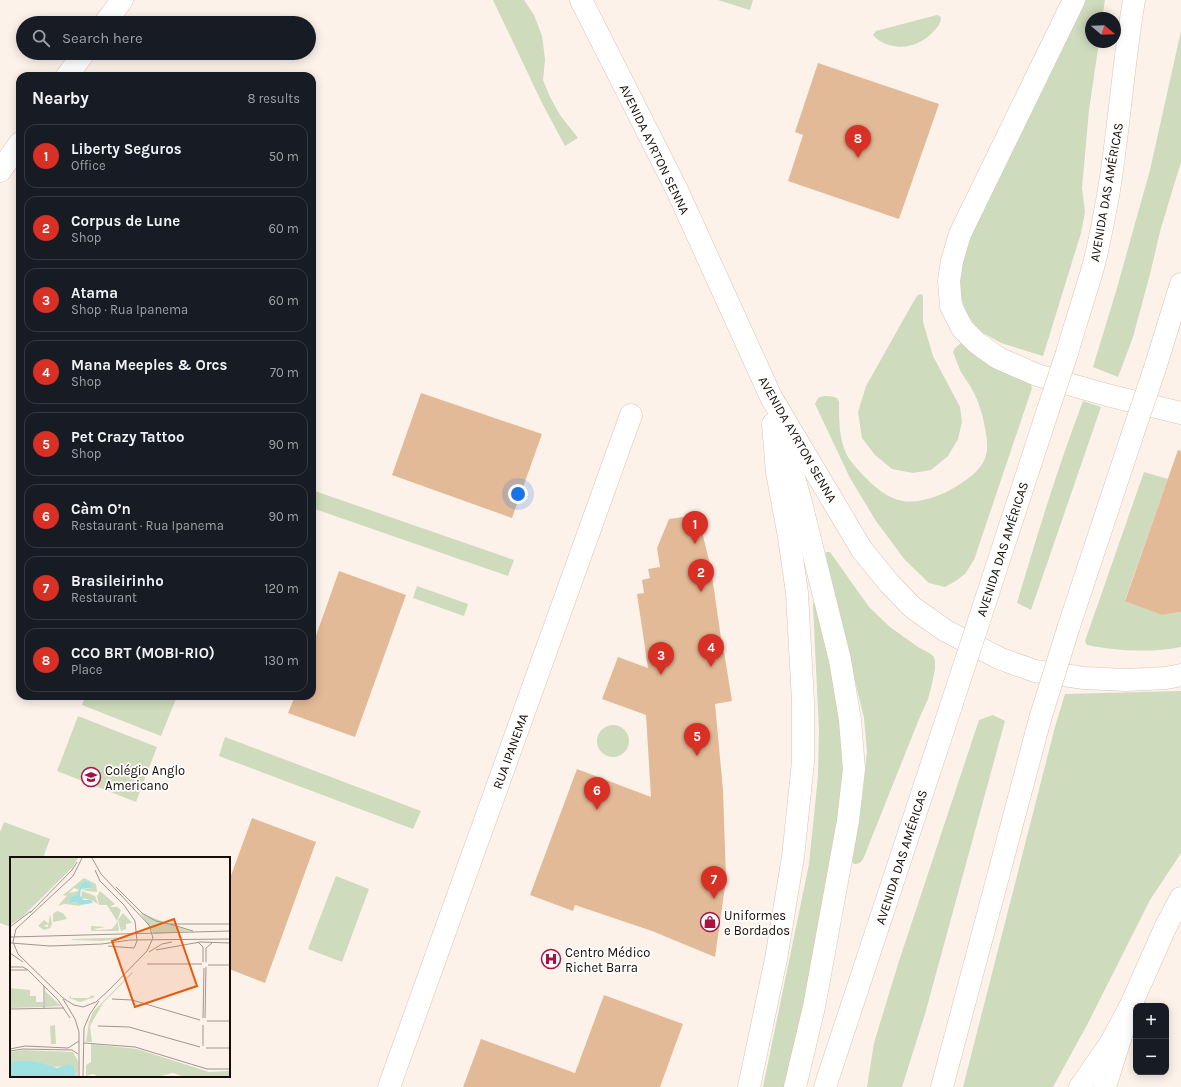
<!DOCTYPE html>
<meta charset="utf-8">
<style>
body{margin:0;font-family:Karla,sans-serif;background:#20242c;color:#f1f3f6}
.controls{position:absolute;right:12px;bottom:12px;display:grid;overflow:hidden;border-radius:8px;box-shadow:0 2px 10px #0003}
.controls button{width:36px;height:36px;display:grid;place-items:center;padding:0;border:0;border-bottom:1px solid #363941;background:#171b24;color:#f1f3f6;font:20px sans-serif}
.compass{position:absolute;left:1085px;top:12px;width:36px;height:36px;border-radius:50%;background:#171b24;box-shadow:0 2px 10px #0003;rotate:109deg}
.you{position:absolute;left:518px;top:494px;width:14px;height:14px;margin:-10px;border:3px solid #fff;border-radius:50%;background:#1a73e8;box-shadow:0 0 0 6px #1a73e833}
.badge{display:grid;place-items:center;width:26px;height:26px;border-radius:50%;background:#d93025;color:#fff;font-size:13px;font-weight:700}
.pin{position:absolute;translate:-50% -33px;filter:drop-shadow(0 1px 2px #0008)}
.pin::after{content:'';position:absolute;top:21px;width:14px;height:12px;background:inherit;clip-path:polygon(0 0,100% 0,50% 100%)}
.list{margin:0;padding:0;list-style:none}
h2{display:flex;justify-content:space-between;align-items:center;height:52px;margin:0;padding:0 16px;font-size:17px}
h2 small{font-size:13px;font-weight:400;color:#9ea1a6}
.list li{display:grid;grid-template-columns:26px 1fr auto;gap:12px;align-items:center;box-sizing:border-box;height:64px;margin:0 8px 8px;padding:0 8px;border:1px solid #363941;border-radius:12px}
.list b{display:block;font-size:15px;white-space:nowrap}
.list p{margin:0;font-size:13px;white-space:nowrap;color:#9ea1a6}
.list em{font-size:13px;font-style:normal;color:#9ea1a6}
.icon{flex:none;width:22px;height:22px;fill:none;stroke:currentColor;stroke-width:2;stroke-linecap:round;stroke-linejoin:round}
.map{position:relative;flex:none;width:1181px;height:1087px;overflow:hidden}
.search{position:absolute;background:#171b24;box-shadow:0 2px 10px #0003;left:16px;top:16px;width:300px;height:44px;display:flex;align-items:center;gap:10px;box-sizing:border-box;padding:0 14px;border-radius:22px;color:#9ea1a6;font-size:15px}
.panel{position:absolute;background:#171b24;box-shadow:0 2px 10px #0003;left:16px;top:72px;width:300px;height:628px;border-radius:12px}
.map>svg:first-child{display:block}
.green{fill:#cedbbc}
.building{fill:#e3ba97}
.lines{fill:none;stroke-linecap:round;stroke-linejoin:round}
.minor-casing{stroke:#dbc4b1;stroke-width:23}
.secondary-casing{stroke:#dbc4b1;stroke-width:23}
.trunk-casing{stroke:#dbc4b1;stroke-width:23}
.motorway-casing{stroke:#dbc4b1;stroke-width:23}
.minor{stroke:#fff;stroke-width:22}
.secondary{stroke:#fff;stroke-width:22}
.trunk{stroke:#fff;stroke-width:22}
.motorway{stroke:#fff;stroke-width:22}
.trunk-bridge-casing{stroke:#dbc4b1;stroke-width:23;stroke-linecap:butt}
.trunk-bridge{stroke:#fff;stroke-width:22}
.labels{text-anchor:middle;stroke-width:3.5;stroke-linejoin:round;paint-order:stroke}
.street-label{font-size:13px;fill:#150d07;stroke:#fff}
.poi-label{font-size:13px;fill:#150d07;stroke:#fff;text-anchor:start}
.inset-road{fill:none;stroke:#a0968f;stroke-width:1}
.view{fill:#e8590c;fill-opacity:0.15;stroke:#e8590c;stroke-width:2}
.inset-edge{fill:none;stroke:#150d07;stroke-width:2}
</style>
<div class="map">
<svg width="1181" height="1087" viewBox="0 0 1181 1087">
<rect width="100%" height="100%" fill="#fcf2ea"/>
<path class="green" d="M493,0H524L534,15L542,36L545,59L543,80L550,97L560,115L578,138L565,146L542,103Z
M718,0H753L750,10Z
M1086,0H1105L1102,18H1091V42H1099L1089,110L1082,188L1085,212L1081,233L1043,356L1001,343L980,331L968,316L961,298L959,282L966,247L973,230Z
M937,15L941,17C941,24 936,29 932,33C919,46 902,50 886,44C881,42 876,39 873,35L876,31Z
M1181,31V162L1161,228L1150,274L1133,337L1118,377L1093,367L1117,288L1150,170Z
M922,294L923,298V322L933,356L960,407L962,422L958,439L948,456L931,470L913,473L892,469L875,455L862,438L858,412L866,386L915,299L918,295Z
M961,343L974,348L1030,382L1032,388L974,560L965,574L954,582L945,587L929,583L905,560L876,521L850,478L815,404L818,398C824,395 831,396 837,398L839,402C839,416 839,435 844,448C847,458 854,465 861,473C872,485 886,498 903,501C922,504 945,494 960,484C971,477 983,468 986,455C988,449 987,440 986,434C984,420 980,405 974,393C971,386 965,379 961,372C958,366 956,359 953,352L955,348Z
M1083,401L1101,407L1031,610L1017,603C1037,535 1058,467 1083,401Z
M1144,472L1168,479L1125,600L1162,615L1181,612V647C1152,653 1115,651 1087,645L1085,641Z
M312,490L514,560L508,576L312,508Z
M826,552H830L869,607L890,627L918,647L931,654L934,657L935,661V669L932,684L928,699L919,719L864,857C861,862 860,864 854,864L852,862L862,800L867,751L864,718L858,693L825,558Z
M417,586L468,604L464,616L413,598Z
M814,600L821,604L847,761L814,965L785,1087H763L809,864L818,776L819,730L813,606Z
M1181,691V853L1150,900L1087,1025L1053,1087H963L1055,727L1065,694Z
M85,696H177L161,736L82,705Z
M993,715L1005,721L925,1014L902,1087H867L874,1043L899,961L979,720Z
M78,716L157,747L136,802L57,771Z
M597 741a16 16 0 1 1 32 0a16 16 0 1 1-32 0Z
M225,737L421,811L413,829L219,756Z
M4,822L50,839L43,858H11V927L0,923V832Z
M336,876L369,889L342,962L308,949Z"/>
<path class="building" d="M818,63L939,104L899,219L788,181L803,135L795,132Z
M421,393L542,434L512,518L392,475Z
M1178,450L1181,451V612L1162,615L1125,601Z
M698,515L711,569L723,652H724L732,701L715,704L723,790L726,879L715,957L652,931L575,905L573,911L530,895L577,769L651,797L646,715L602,699L618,657L648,668L637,594L644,593L642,580L650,578L648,569L660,567L657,548L669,519Z
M339,571L406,595L355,737L288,713L295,696H312V647Z
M252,818L316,842L265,983L229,969V881Z
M604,995L683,1024L660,1087H463L481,1039L575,1073Z"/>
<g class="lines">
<g class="minor-casing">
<path id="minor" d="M105,23L122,0
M67,76L84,53
M0,171L20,143
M389,1087L631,415"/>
</g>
<g class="secondary-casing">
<path id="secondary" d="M749,1087L776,959L793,857L803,762V701L797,593L789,537L777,472L773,424
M1105,1087L1130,1007L1166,926L1181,898"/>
</g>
<g class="trunk-casing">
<path id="trunk" d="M1067,353C1075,325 1084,298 1092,271C1099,247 1103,221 1108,196C1119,131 1123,65 1134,0
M1155,368L1181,284
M993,578L1048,410
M1069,626L1131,439
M825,1087L951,706
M942,1087L1040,719
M1080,1087L1110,1044L1130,1007"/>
</g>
<g class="motorway-casing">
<path id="motorway" d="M581,0L677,190L771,397L862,550L889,583L912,607L946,631L1001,659L1035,671L1084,678L1126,680L1166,678L1181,675
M1074,0L960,234L952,261L949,281L951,306L962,328L977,343L998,358L1037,375L1107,395L1181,413
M779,427L799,495L840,660L850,720L854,769L848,821L814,1007L795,1087"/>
</g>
<use href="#minor" class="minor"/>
<use href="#secondary" class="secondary"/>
<use href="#trunk" class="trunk"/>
<use href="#motorway" class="motorway"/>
<g class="trunk-bridge-casing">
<path id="trunk-bridge" d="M1048,410L1067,353
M1131,439L1155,368
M951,706L993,578
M1040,719L1069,626"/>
</g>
<use href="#trunk-bridge" class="trunk-bridge"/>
</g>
<defs>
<g id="school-ring" transform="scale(1)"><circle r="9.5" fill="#fff" stroke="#a81241" stroke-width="1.5"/><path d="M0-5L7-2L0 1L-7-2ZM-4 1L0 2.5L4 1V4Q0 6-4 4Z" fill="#a81241"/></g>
<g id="shop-ring" transform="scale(1)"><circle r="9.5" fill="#fff" stroke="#a81241" stroke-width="1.5"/><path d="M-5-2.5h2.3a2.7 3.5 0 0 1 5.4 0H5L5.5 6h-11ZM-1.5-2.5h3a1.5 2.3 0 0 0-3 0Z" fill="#a81241"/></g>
<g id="hospital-ring" transform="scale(1)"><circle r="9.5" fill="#fff" stroke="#a81241" stroke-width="1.5"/><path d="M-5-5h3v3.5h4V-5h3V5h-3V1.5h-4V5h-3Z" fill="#a81241"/></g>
</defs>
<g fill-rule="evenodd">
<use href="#school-ring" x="91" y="777"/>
<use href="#shop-ring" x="710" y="922"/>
<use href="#hospital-ring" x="551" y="959"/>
</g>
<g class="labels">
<g class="street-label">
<text transform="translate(655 149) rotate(64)" y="5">AVENIDA AYRTON SENNA</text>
<text transform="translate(1106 192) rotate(-80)" y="5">AVENIDA DAS AMÉRICAS</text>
<text transform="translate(798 439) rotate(60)" y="5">AVENIDA AYRTON SENNA</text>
<text transform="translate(1002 549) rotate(-72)" y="5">AVENIDA DAS AMÉRICAS</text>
<text transform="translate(510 751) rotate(-70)" y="5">RUA IPANEMA</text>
<text transform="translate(901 857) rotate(-72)" y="5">AVENIDA DAS AMÉRICAS</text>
</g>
<g class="poi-label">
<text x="105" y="775">Colégio Anglo<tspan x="105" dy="15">Americano</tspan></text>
<text x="724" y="920">Uniformes<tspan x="724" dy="15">e Bordados</tspan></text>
<text x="565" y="957">Centro Médico<tspan x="565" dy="15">Richet Barra</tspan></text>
</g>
</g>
<g transform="translate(10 857)">
<rect width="220" height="220" fill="#fcf2ea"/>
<path d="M0,1H68L62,11L11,61L0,68ZM74,21L86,27L87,35L71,33L82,31L80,25L74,24L71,26L69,33L64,31L56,39L53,38ZM69,34L67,39L59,43L62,46L68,45L71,49L54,47L48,49L59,36ZM72,34L85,39L88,47L81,43L71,41ZM90,34L105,47L100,50H107L111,53L107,64L97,48H89L87,39ZM47,54L53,56L57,62L43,65V57ZM113,56L122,66L116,67V72L111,74L108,63ZM130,56L168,70L181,74L144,77ZM40,57L42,67L40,71L34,73L28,69L34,63L39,67L33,69L38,70ZM108,64V67L109,73L108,74H81V69L96,70L83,72L87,73L102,72ZM125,80L91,84L61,83L63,82ZM122,115L123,116L93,146L80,169L82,185H76L79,165L83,155ZM0,131L20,133V139H26V145H33V150L0,151ZM35,134L50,148V149L35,150ZM61,138V141H79L82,138L85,140L70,145L59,141ZM45,168L46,187H41L40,169ZM81,187L127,192L199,215L220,214V219H172L163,216L151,219H87L83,217L76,219V208L81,205ZM13,193L63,195L68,204V219H66L64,209L40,210L24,204L0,206V195Z" fill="#cedbbc"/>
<path d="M75,24L80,25L82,31L71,32L70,39L74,43H81L83,46L71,48L67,45L60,46L59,41L67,38L71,26ZM7,204H24L47,211L59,207L64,209L66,219H0V206Z" fill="#9fe2e1"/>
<path class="inset-road" d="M72,1L63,19L6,72L3,85L8,97L53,141L64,148L73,150L86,145L99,133L137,94L143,81L139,68L91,17L82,1M85,13L90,24L114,48L125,64L127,84L124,91L98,89M106,30L132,56L146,64L160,67H220M20,56L62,13L67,5M160,67L183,74M0,70L21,54M1,80L220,74M188,85L193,90V105M1,86L40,89L92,87L120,83L220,82M146,93L190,85L220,86M139,95L152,87L162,85M0,96L13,105M196,105V91L202,86M137,107H192M198,108H220M0,110H13L18,113L48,143L60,161M0,113H17M34,129V151M53,142L65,162L69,175V219M102,142L122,143L190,163M0,152L54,151M193,161L194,111M195,161L196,110M197,164H220M88,169L119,170L190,190M74,186L125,190L197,212H220M193,189V168M196,191H220M0,192L15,189L58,191L69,184M0,194L13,192L62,193L68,197M73,219L74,171L80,157L89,144"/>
<path class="view" d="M164,62L187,129L125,150L102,84Z"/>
<rect width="220" height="220" class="inset-edge"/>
</g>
</svg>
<div class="controls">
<button>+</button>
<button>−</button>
</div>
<svg class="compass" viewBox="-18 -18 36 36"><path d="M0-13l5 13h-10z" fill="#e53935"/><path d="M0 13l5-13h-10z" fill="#9ea1a6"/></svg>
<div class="you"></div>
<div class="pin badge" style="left:695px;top:544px">1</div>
<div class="pin badge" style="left:701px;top:592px">2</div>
<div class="pin badge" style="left:661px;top:675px">3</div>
<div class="pin badge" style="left:711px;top:667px">4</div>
<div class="pin badge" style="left:697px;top:756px">5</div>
<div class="pin badge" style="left:597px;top:810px">6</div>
<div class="pin badge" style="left:714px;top:899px">7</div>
<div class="pin badge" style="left:858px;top:158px">8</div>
<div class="search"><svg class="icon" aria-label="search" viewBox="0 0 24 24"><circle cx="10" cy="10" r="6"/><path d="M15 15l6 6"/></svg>Search here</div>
<section class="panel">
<h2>Nearby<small>8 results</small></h2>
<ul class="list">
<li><span class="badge">1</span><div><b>Liberty Seguros</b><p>Office</p></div><em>50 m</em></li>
<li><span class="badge">2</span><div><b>Corpus de Lune</b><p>Shop</p></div><em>60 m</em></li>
<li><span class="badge">3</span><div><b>Atama</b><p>Shop · Rua Ipanema</p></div><em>60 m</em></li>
<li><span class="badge">4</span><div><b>Mana Meeples &amp; Orcs</b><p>Shop</p></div><em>70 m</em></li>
<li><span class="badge">5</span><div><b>Pet Crazy Tattoo</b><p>Shop</p></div><em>90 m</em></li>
<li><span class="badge">6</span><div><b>Càm O’n</b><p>Restaurant · Rua Ipanema</p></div><em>90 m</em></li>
<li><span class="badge">7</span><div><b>Brasileirinho</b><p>Restaurant</p></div><em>120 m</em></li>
<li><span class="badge">8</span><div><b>CCO BRT (MOBI-RIO)</b><p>Place</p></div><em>130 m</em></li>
</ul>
</section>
</div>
